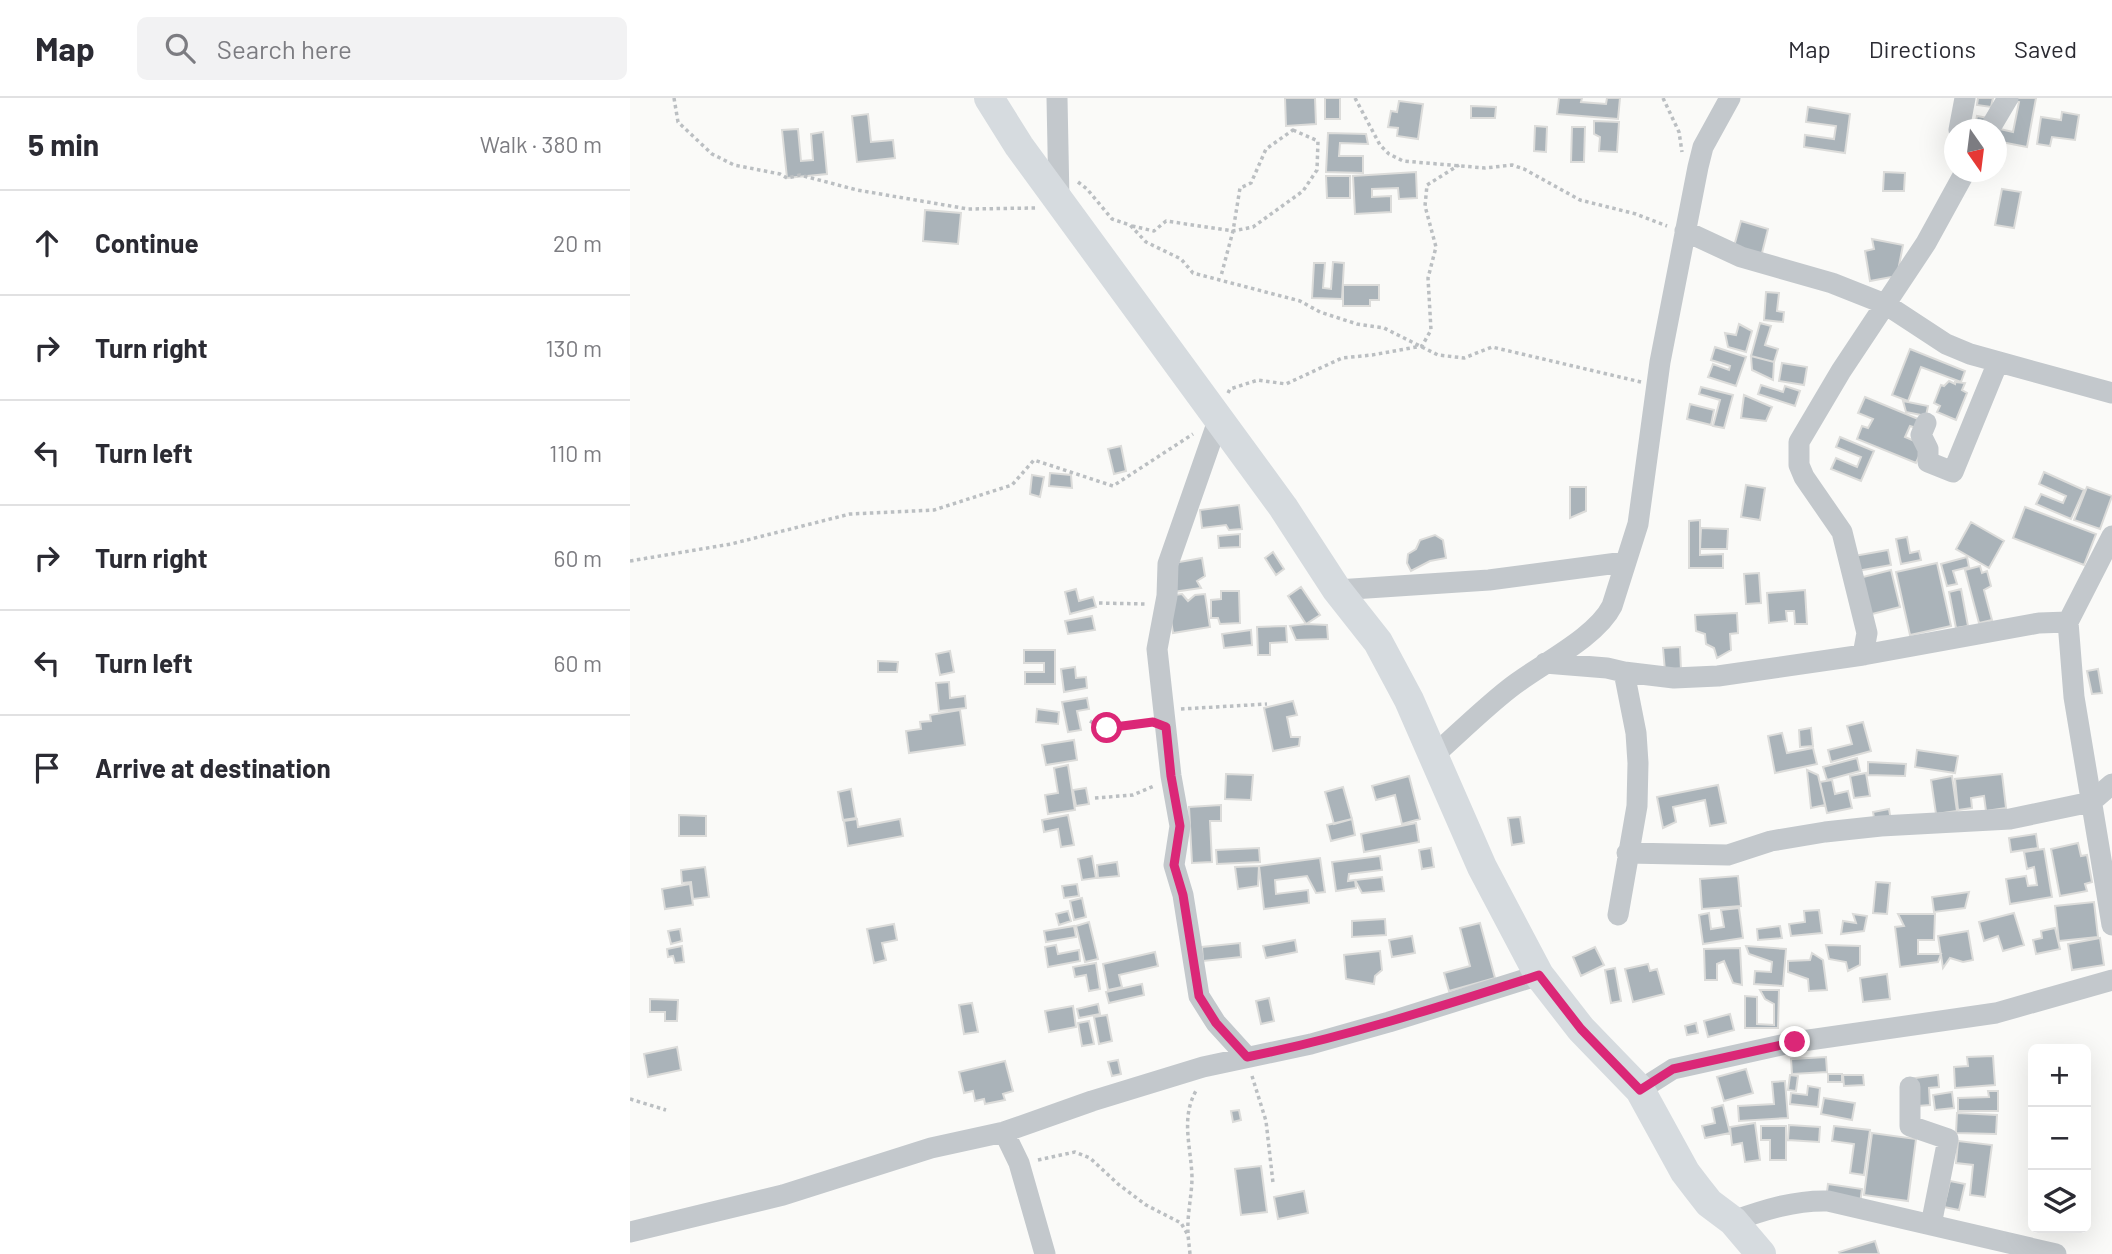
<!DOCTYPE html>
<meta charset="utf-8">
<style>
body{margin:0;font-family:Barlow,sans-serif;background:#f2f2f3;color:#2b2b33}
.controls{position:absolute;right:21px;bottom:21px;display:grid;overflow:hidden;border-radius:10px;box-shadow:0 7px 28px #0002}
.controls button{width:63px;height:63px;display:grid;place-items:center;padding:0;border:0;border-bottom:2px solid #e1e1e2;background:#fff;color:#2b2b33;font:35px sans-serif}
.compass{position:absolute;left:1314px;top:21px;width:63px;height:63px;border-radius:50%;background:#fff;box-shadow:0 7px 28px #0002;rotate:166deg}
.stop{position:absolute;width:21px;height:21px;margin:-16px;border:5px solid #db2777;border-radius:50%;background:#fff}
.stop.end{background:#db2777;border-color:#fff;box-shadow:0 2px 7px #0008}
.list{margin:0;padding:0;list-style:none}
h2{display:flex;justify-content:space-between;align-items:center;height:91px;margin:0;padding:0 28px;font-size:30px}
h2 small{font-size:23px;font-weight:400;color:#7c7c81}
.list li{display:grid;grid-template-columns:46px 1fr auto;gap:21px;align-items:center;box-sizing:border-box;height:105px;padding:0 28px;border-top:2px solid #e1e1e2}
.list b{display:block;font-size:26px;white-space:nowrap}
.list em{font-size:23px;font-style:normal;color:#7c7c81}
.icon{flex:none;width:38px;height:38px;fill:none;stroke:currentColor;stroke-width:2;stroke-linecap:round;stroke-linejoin:round}
.map{position:relative;flex:none;width:1482px;height:1156px;overflow:hidden}
header{display:flex;align-items:center;gap:42px;box-sizing:border-box;height:98px;padding:0 35px;background:#fff;border-bottom:2px solid #e1e1e2}
header strong{font-size:33px}
nav{display:flex;gap:38px;margin-inline-start:auto;font-size:24px}
.search{width:490px;height:63px;background:#f2f2f3;display:flex;align-items:center;gap:18px;box-sizing:border-box;padding:0 24px;border-radius:10px;color:#7c7c81;font-size:26px}
main{display:flex}
aside{flex:1;background:#fff}
.map>svg:first-child{display:block}
.building{fill:#aab3b9;stroke:#dcdcda;stroke-width:2}
.lines{fill:none;stroke-linecap:round;stroke-linejoin:round}
.path{stroke:#bbbfc2;stroke-width:3.5;stroke-dasharray:3.5 3.5;stroke-linecap:butt}
.street{stroke:#c3c8cc;stroke-width:21}
.secondary{stroke:#d6dbdf;stroke-width:30}
.route{stroke:#db2777;stroke-width:9}
</style>
<header>
<strong>Map</strong>
<div class="search"><svg class="icon" aria-label="search" viewBox="0 0 24 24"><circle cx="10" cy="10" r="6"/><path d="M15 15l6 6"/></svg>Search here</div>
<nav><a>Map</a><a>Directions</a><a>Saved</a></nav>
</header>
<main>
<aside>
<h2>5 min<small>Walk · 380 m</small></h2>
<ul class="list">
<li><svg class="icon" aria-label="ahead" viewBox="0 0 24 24"><path d="M12 20V5M6 11l6-6 6 6"/></svg><div><b>Continue</b></div><em>20 m</em></li>
<li><svg class="icon" aria-label="right" viewBox="0 0 24 24"><path d="M7 20v-9h11M14 6l5 5-5 5"/></svg><div><b>Turn right</b></div><em>130 m</em></li>
<li><svg class="icon" aria-label="left" viewBox="0 0 24 24"><path d="M17 20v-9H6M10 6l-5 5 5 5"/></svg><div><b>Turn left</b></div><em>110 m</em></li>
<li><svg class="icon" aria-label="right" viewBox="0 0 24 24"><path d="M7 20v-9h11M14 6l5 5-5 5"/></svg><div><b>Turn right</b></div><em>60 m</em></li>
<li><svg class="icon" aria-label="left" viewBox="0 0 24 24"><path d="M17 20v-9H6M10 6l-5 5 5 5"/></svg><div><b>Turn left</b></div><em>60 m</em></li>
<li><svg class="icon" aria-label="arrive" viewBox="0 0 24 24"><path d="M6 21V4h12l-3 4 3 4H6"/></svg><div><b>Arrive at destination</b></div></li>
</ul>
</aside>
<div class="map">
<svg width="1482" height="1156" viewBox="0 0 1482 1156">
<rect width="100%" height="100%" fill="#fafaf8"/>
<path class="building" d="M655,0H685L686,26L656,28Z
M695,0H710V21H695Z
M929,0H952L951,4L976,6L977,0H990L988,21L927,16Z
M1348,0H1363L1361,9L1347,7Z
M1366,0H1406L1397,49L1366,43V32H1344L1347,18L1358,20L1357,28L1383,34L1389,4Z
M769,3L793,6L788,41L767,38L768,30L758,29L761,13L767,14Z
M841,8L866,9L865,20H841Z
M1178,9L1220,16L1215,55L1174,49L1175,37L1204,41L1206,28L1176,24Z
M1432,14L1449,17L1445,42L1422,39L1420,48L1407,46L1411,19L1431,22Z
M238,16L241,44L263,42L265,60L227,64L222,18Z
M964,23L989,24L987,54L969,53L970,39L964,36Z
M905,28L917,29L916,54L904,53Z
M942,29H955L954,64H941Z
M168,31L171,63L183,62L181,36L193,34L197,76L157,80L152,32Z
M698,35L736,36L738,46L710,45L709,58H733V75L696,74Z
M786,74L787,100L769,101L768,90L742,91V99L761,98V114L725,116L723,78Z
M1254,74L1275,75L1274,93H1253Z
M696,78H720V100H697Z
M1372,91L1391,94L1384,130L1365,127Z
M295,112L331,115L328,146L293,143Z
M1111,123L1138,131L1131,159L1103,152Z
M1242,141L1273,147L1267,178L1240,183L1235,153L1244,151Z
M703,164L714,165L712,201L682,200L684,165H695L693,190L701,191Z
M713,187H749V202H740V208H713Z
M1136,194L1149,195L1147,213L1154,214L1153,224L1134,222Z
M1130,225L1141,228L1135,247L1148,251L1144,264L1121,258Z
M1109,226L1122,233L1116,254L1098,249L1095,235L1106,237Z
M1085,249L1116,259L1106,288L1078,279L1083,266L1099,272L1100,268L1081,262Z
M1280,251L1335,273L1331,284L1291,269L1278,303L1262,297Z
M1121,258L1144,264L1143,282L1122,272Z
M1152,265L1177,269L1174,287L1149,283Z
M1319,283L1325,286V284L1335,285L1332,292L1337,295L1326,322L1307,314L1310,308L1304,305L1311,287L1314,288Z
M1131,287L1153,294L1155,288L1170,293L1165,308L1128,296Z
M1071,289L1103,297L1094,330L1083,328L1090,302L1069,296Z
M1114,297L1142,309L1136,323L1111,320Z
M1235,299L1293,323L1289,331L1280,328L1275,339L1294,347L1286,365L1227,341L1232,328L1238,330L1243,321L1228,315Z
M1273,303L1298,308L1296,318L1276,314Z
M1060,306L1084,312L1081,327L1057,321Z
M1210,339L1244,353L1231,383L1201,371L1206,360L1227,369L1231,359L1206,349Z
M491,348L496,373L484,376L478,351Z
M1414,374L1454,392L1441,421L1406,406L1411,396L1433,405L1436,398L1409,386Z
M420,375L441,377L442,390L419,388Z
M402,377L414,379L410,399L400,396Z
M1116,387L1135,390L1130,422L1111,419Z
M940,389H956V413L940,420Z
M1457,389L1482,398L1470,431L1444,422Z
M609,407L612,431L599,432L596,427L572,430L570,412Z
M1395,409L1466,436L1454,467L1383,440Z
M1070,422V457L1093,456V470H1059V423Z
M1341,424L1374,443L1359,470L1326,451Z
M1071,430L1098,431L1097,451H1070Z
M610,436V449L589,450L588,438Z
M805,437L813,442L816,460L800,463L781,473L777,465L778,456L786,451L790,442Z
M1277,439L1280,455L1289,453L1291,462L1271,466L1266,441Z
M1258,452L1261,467L1227,473L1224,458Z
M643,454L654,471L646,477L635,460Z
M1337,459L1339,469L1323,473L1327,486L1317,488L1311,466Z
M572,460L575,478L567,483L571,490L543,494L538,466Z
M1307,465L1321,528L1280,537L1266,474Z
M1350,468L1352,475L1357,473L1361,488L1354,492L1362,522L1349,525L1335,472Z
M1261,472L1270,509L1238,517L1229,480Z
M1129,475L1131,505L1116,506L1114,476Z
M671,489L690,517L676,526L658,498Z
M446,491L449,503L463,499L466,509L440,516L435,494Z
M1331,491L1338,528L1326,530L1319,494Z
M1175,492L1177,526H1165L1164,513H1156L1157,523L1139,525L1137,495Z
M591,493H609L610,525L590,526L588,520H581V502L591,501Z
M552,496L558,503L565,497L575,496L580,529L543,535L537,498Z
M1107,515L1108,535L1100,536L1101,552L1087,560L1084,550L1076,546L1075,536L1066,533L1065,517Z
M462,518L465,532L438,536L435,523Z
M676,526L697,527L698,541L666,542L660,528Z
M656,528L657,544L640,545V557H628L627,529Z
M621,532L622,547L594,550L592,536Z
M1050,549L1051,572L1035,573L1033,550Z
M394,552H425V586H395V574H414V565H394Z
M320,553L324,574L310,577L306,556Z
M248,563L268,564L267,574H248Z
M445,569L446,580L456,579L457,590L434,594L431,571Z
M1468,571L1472,595L1462,596L1457,573Z
M319,584L320,600L335,598L336,610L309,613L306,585Z
M457,600L459,611L447,613L451,632L438,634L432,604Z
M663,603L667,617L657,619L661,639H670L669,648L643,653L634,610Z
M407,611L429,614L428,626L406,624Z
M330,612L335,647L279,655L276,633L291,631L290,624L301,623L300,617Z
M1233,624L1241,653L1201,664L1198,652L1222,646L1217,628Z
M1181,630L1183,648L1170,649L1169,632Z
M1152,635L1157,655L1183,650L1187,666L1145,675L1138,638Z
M444,642L447,662L416,667L412,647Z
M1287,652L1328,658L1325,675L1285,669Z
M1227,660L1230,673L1197,682L1193,669Z
M1238,664L1276,666L1275,678L1238,677Z
M438,667L445,712L418,716L415,697L428,695L424,670Z
M1177,672L1188,677L1195,707L1181,710Z
M1236,675L1240,698L1224,700L1220,678Z
M596,676L623,677L621,702L595,701Z
M1372,676L1376,710L1356,713L1354,698L1341,700L1342,710L1328,712L1325,681Z
M779,678L790,721L772,726L765,697L746,702L742,688Z
M1322,678L1327,713L1306,716L1301,682Z
M1202,682L1205,696L1218,693L1222,710L1197,715L1190,684Z
M1088,687L1096,725L1080,728L1075,702L1043,709L1046,724L1033,730L1027,699Z
M713,689L722,721L704,726L695,694Z
M456,690L459,706L446,708L443,692Z
M221,691L226,720L213,722L208,694Z
M591,707V723H580L582,764L562,765L559,709Z
M1259,711L1261,723L1245,726L1243,714Z
M49,717L76,718V738H49Z
M438,717L444,747L431,749L428,731L414,734L412,722Z
M890,719L894,745L882,747L878,720Z
M227,721L228,729L270,721L273,738L218,748L214,723Z
M722,721L725,737L701,743L697,727Z
M786,725L789,744L734,754L731,736Z
M1406,736L1408,750L1381,754L1379,740Z
M1448,745L1451,758L1457,757L1462,784L1455,786L1457,793L1430,798L1421,751Z
M629,750L630,764L587,766L586,752Z
M801,750L804,769L792,771L789,752Z
M1414,751L1422,799L1380,806L1376,781L1396,778L1398,788L1407,787L1404,769L1397,771L1394,754Z
M462,758L466,780L452,782L448,761Z
M750,758L752,772L719,776L718,783L725,782L726,790L706,793L702,764Z
M690,760L695,794L686,795L677,778L645,782L646,796L678,792L679,805L634,811L629,768Z
M487,764L489,778L468,780L467,767Z
M629,768L628,788L608,791L605,769Z
M75,769L79,799L63,801L61,784L52,785L51,772Z
M1108,778L1111,808L1072,811L1070,781Z
M752,779L754,793L732,795L725,782Z
M1246,784L1260,785L1257,816L1243,815Z
M60,786L63,807L35,811L32,791Z
M447,786L449,798L434,800L432,788Z
M1339,794L1335,810L1304,814L1302,799Z
M452,800L456,819L444,822L440,803Z
M1464,804L1468,839L1429,843L1425,808Z
M1109,810L1113,840L1073,846L1069,817L1079,815L1081,831L1094,829L1091,812Z
M1189,812L1192,835L1161,838L1159,826L1175,824L1174,813Z
M438,813L441,823L429,827L426,816Z
M1384,815L1394,847L1373,853L1368,838L1354,843L1349,824Z
M1223,816L1237,818L1234,833L1211,836L1213,823L1226,825Z
M1268,816H1305L1304,842H1288V856H1311L1308,864L1270,869L1265,829L1274,828Z
M755,821L756,837L722,839V823Z
M459,824L468,861L455,864L446,828Z
M850,825L865,880L819,893L814,875L840,868L830,830Z
M264,826L267,842L252,845L256,862L244,865L237,831Z
M444,828L446,839L416,844L414,833Z
M1150,828L1152,840L1128,842L1127,831Z
M1425,830L1430,851L1406,856L1403,842L1412,840L1411,833Z
M50,831L52,843L41,846L38,833Z
M1338,833L1343,862L1333,864L1320,860L1313,870L1308,838Z
M782,838L785,855L762,859L759,842Z
M1470,840L1474,867L1442,872L1438,846Z
M665,842L667,854L636,860L633,848Z
M610,845L611,859L573,863L572,849Z
M426,847L428,856L449,852L450,863L418,869L415,849Z
M1196,847L1230,848V867L1218,873L1216,864L1199,861Z
M52,848L54,864L45,865L43,858L38,859L37,851Z
M1116,848L1156,851L1153,888L1124,886L1125,873L1141,874L1142,864L1119,856Z
M965,849L974,867L951,878L943,859Z
M1110,850L1112,887L1103,885L1094,863L1087,866V882H1075L1074,851Z
M750,853L752,872L745,878L744,886L716,881L714,857Z
M525,854L528,868L489,877L492,889L478,892L473,866Z
M1182,855L1193,862L1197,892L1179,893L1178,881L1158,874V863L1180,862Z
M466,865L470,891L459,893L456,877L445,879L443,869Z
M1018,866L1020,873L1027,871L1034,896L1003,904L995,871Z
M985,870L991,903L981,905L975,872Z
M1257,876L1260,901L1233,904L1230,880Z
M512,886L514,897L479,905L476,894Z
M1130,892H1149L1148,930H1115V898L1127,899V926L1144,927V906L1135,901Z
M639,900L644,923L631,926L626,903Z
M20,901L48,902L47,923H35V914H20Z
M342,905L348,934L334,936L329,907Z
M468,906L470,916L449,920L447,911Z
M443,908L446,929L419,934L415,913Z
M1100,916L1104,932L1078,939L1074,923Z
M477,917L482,943L469,946L464,919Z
M459,923L464,946L452,948L448,925Z
M1066,925L1068,935L1057,937L1055,928Z
M47,949L51,972L18,979L14,956Z
M1363,958L1365,987L1325,990L1324,969L1338,968L1337,959Z
M1196,959L1197,974L1162,976L1161,961Z
M488,962L491,976L482,978L478,964Z
M375,963L383,993L373,996L375,1002L355,1006L354,1001L345,1003L343,993L334,995L329,974Z
M1116,971L1123,995L1094,1003L1087,979Z
M1198,976H1212V984H1198Z
M1160,977L1168,978L1166,993L1158,992Z
M1213,977H1233L1234,987L1214,988Z
M1308,977L1309,989L1299,990L1300,1007L1288,1008L1285,980Z
M1155,983L1158,1020L1109,1023L1108,1008L1144,1006L1142,984Z
M1178,988L1190,990L1188,1009L1160,1006L1161,995L1177,997Z
M1358,993H1368V1013H1328V1000L1359,999Z
M1322,994L1324,1010L1305,1012L1303,997Z
M1194,1000L1225,1005L1222,1022L1191,1016Z
M1093,1007L1100,1035L1075,1040L1072,1028L1085,1025L1082,1010Z
M609,1012L611,1022L603,1024L601,1013Z
M1327,1015L1367,1017L1366,1036L1326,1035Z
M1125,1025L1130,1062L1115,1064L1112,1045L1102,1047L1100,1029Z
M1159,1027L1190,1029L1189,1044L1158,1042Z
M1131,1028H1156V1062H1140V1042H1131Z
M1204,1028L1240,1032L1234,1077L1220,1075L1224,1046L1202,1043Z
M1242,1035L1286,1041L1278,1103L1234,1097Z
M1328,1043L1362,1047L1355,1099L1340,1097L1343,1067L1326,1065Z
M631,1068L637,1114L611,1117L605,1071Z
M1320,1083L1335,1086L1329,1112L1314,1109Z
M1198,1086L1232,1091L1230,1106L1196,1101Z
M674,1093L678,1115L648,1121L644,1099Z
M1245,1143L1249,1156H1210L1209,1154Z"/>
<g class="lines">
<path class="path" d="M44,0L48,24L82,56L104,67L150,76L157,80L170,77L227,92L338,111L406,110
M725,0L750,47L759,56L773,63L855,70L882,67L894,71L950,102L1006,116L1037,128
M1033,0L1049,34L1052,54
M663,32L688,43L687,72L673,93L623,129L603,133L610,90L621,85L636,51Z
M448,84L457,91L482,121L500,127L516,144L551,161L563,175L670,203L690,214L727,226L754,230L808,257L834,260L862,249L1011,284
M502,128L524,133L536,123L603,133L591,178
M598,295L600,291L628,282L656,286L712,260L742,257L792,248L801,232L798,180L806,149L795,108L797,87L829,67
M0,463L101,446L220,416L304,412L382,387L404,362L483,388L563,336
M469,505L515,506
M551,611L637,606
M460,623L470,629L477,630L517,624
M465,700L503,697L524,688
M622,978L636,1023L643,1085
M0,1001L36,1012
M408,1062L445,1054L460,1060L488,1086L516,1107L551,1125L558,1137L560,1156
M558,1135C557,1116 562,1097 562,1079C561,1048 550,1019 567,991"/>
<path class="street" d="M427,0L429,102
M1329,32L1335,0
M1359,32L1378,0
M1055,133L1111,159L1202,185L1255,206L1316,246L1340,256L1482,295
M589,320L538,466L537,498L527,551L541,678L550,728L544,767L553,797L569,898L586,925L617,959
M1296,325L1291,337L1298,351V364L1323,374L1368,264
M1482,438L1438,524L1444,599L1482,827
M707,492L859,482L995,464
M1233,557L1237,535L1212,434L1174,379L1169,367V344L1211,273L1296,145L1335,74
M915,565L977,570L994,574L1044,580L1088,578L1233,557L1409,525L1438,524
M802,659C828,636 853,611 880,590C909,567 966,540 982,508L1008,426L1030,264L1068,69L1073,49L1100,0
M997,755L1098,757L1141,743L1195,734L1251,728L1380,721L1461,704L1482,686
M988,817L1007,708L1008,665L1006,635L994,574
M1280,989V1028L1318,1041L1301,1127
M1010,992L1043,971L1165,944L1366,915L1482,882
M374,1034L389,1065L415,1156
M1103,1123C1134,1112 1165,1102 1198,1103L1426,1156
M0,1134L153,1097L301,1050L374,1034L462,1003L573,969L681,946L759,924L909,877"/>
<path class="secondary" d="M359,0L389,48L653,409L707,492L748,544L779,602L852,769L909,877L951,931L1010,992L1055,1074L1068,1091L1079,1105L1103,1123L1131,1156"/>
</g>
<g class="lines">
<path class="route" d="M477,630L523,624L536,629L541,678L550,728L544,767L553,797L569,898L586,925L617,959C716,939 812,908 909,877L951,931L1010,992L1043,971L1165,944"/>
</g>
</svg>
<div class="controls">
<button>+</button>
<button>−</button>
<button><svg class="icon" aria-label="layers" viewBox="0 0 24 24"><path d="M12 4l9 5-9 5-9-5zM3 14l9 5 9-5"/></svg></button>
</div>
<svg class="compass" viewBox="-18 -18 36 36"><path d="M0-13l5 13h-10z" fill="#e53935"/><path d="M0 13l5-13h-10z" fill="#7c7c81"/></svg>
<div class="stop" style="left:477px;top:630px"></div>
<div class="stop end" style="left:1165px;top:944px"></div>
</div>
</main>
